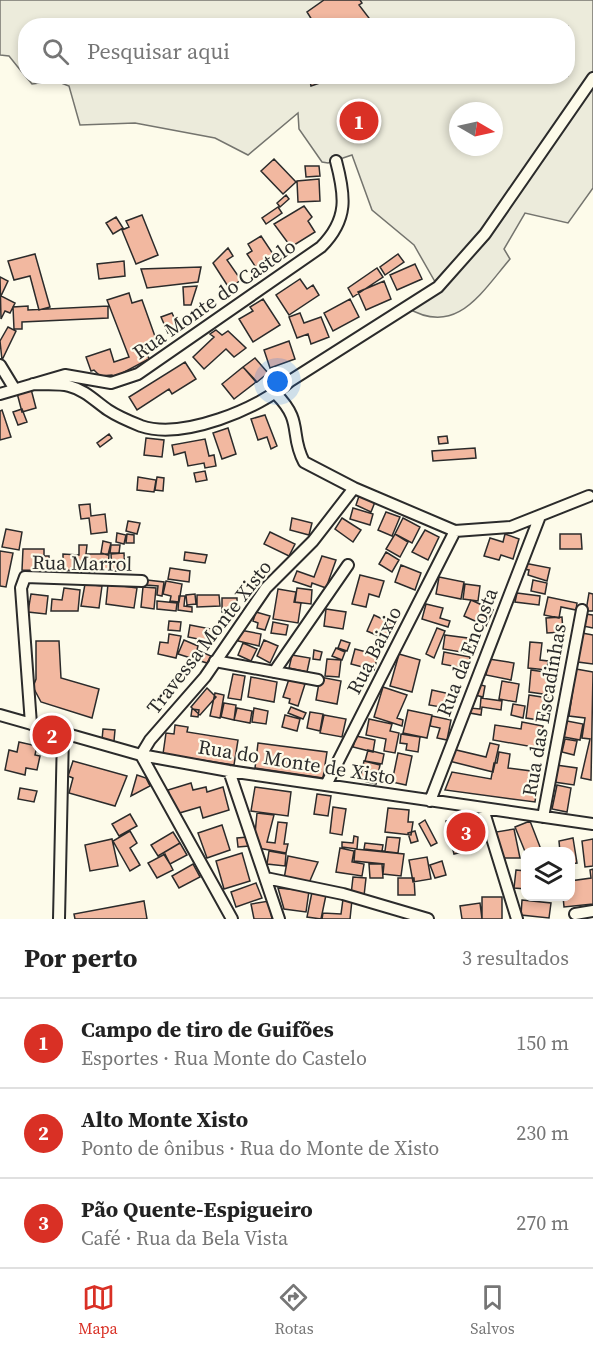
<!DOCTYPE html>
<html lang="pt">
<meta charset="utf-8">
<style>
body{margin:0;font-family:"Source Serif 4",serif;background:#f6f6f6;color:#222}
.controls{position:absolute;right:18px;bottom:18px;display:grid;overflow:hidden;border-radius:12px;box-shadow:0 3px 9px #0003}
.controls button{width:54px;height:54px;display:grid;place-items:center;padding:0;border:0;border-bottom:2px solid #e0e0e0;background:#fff;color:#222;font:30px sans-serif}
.compass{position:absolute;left:449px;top:102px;width:54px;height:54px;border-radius:50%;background:#fff;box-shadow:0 3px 9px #0003;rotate:99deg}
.you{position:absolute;left:278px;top:382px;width:21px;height:21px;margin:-15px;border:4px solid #fff;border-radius:50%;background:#1a73e8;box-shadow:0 0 0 9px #1a73e833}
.badge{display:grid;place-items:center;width:39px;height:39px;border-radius:50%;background:#d93025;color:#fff;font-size:20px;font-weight:700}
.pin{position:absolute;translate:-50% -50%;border:3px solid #fff;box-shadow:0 2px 6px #0006}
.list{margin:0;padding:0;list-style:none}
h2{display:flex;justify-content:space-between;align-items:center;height:78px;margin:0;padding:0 24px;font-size:26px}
h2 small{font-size:20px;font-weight:400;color:#767676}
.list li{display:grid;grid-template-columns:39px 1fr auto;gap:18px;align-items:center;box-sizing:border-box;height:90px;padding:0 24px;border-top:2px solid #e0e0e0}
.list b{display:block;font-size:22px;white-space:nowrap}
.list p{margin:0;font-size:20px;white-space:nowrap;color:#767676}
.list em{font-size:20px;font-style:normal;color:#767676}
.icon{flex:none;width:33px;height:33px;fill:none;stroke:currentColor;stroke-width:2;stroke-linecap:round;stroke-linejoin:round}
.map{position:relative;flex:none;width:593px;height:919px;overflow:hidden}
.search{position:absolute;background:#fff;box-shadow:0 3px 9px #0003;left:18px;right:18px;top:18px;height:66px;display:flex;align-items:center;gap:15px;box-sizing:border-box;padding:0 21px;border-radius:24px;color:#767676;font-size:22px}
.sheet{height:348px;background:#fff}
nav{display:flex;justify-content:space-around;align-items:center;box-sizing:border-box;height:84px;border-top:2px solid #e0e0e0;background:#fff;font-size:16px;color:#767676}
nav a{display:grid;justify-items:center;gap:3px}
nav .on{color:#d93025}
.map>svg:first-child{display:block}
.green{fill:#ecebdb;stroke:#74746e;stroke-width:1.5;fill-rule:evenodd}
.building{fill:#f2b8a0;stroke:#2b2b2b;stroke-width:1.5}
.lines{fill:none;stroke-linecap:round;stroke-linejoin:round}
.street-casing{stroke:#2b2b2b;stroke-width:14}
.street{stroke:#fdfbea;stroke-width:10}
.labels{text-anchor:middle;stroke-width:4.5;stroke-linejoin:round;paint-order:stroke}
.street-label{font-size:20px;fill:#2b2b2b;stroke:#fdfbea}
</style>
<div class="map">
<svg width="593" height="919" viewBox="0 0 593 919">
<rect width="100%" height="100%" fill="#fdfbea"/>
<path class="green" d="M0,0H593V188L568,223L525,213L504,249L510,259C481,293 456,338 406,307L438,287L414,245L372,210L352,155L328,163L322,162L299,129L298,113L248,155L215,138L135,123L80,125L69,86L56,81L32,84L26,77L568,76V26H26L25,76L9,56L0,55ZM458,111H494V147H458Z"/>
<path class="building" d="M324,0H360L362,3L359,5L369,18L358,26H307L312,20L307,12Z
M309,76H321L320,83L311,86Z
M274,159L296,182L283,194L261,171Z
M305,166H319L320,176L306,177Z
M319,179L320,201L298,202L297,181Z
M286,195L289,199L280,207L277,203Z
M304,206L312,217L308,221L315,232L291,247L274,224Z
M278,207L282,213L266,224L262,218Z
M142,215L158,255L136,264L122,230L129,227L126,221Z
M116,217L123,228L113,234L106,223Z
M261,236L275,257L257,269L247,254L252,251L248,244Z
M228,248L233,256L227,260L241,280L229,288L213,263Z
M35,254L50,307L39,310L30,276L14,280L8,261Z
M398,254L404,262L385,275L380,267Z
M124,261L125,276L99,279L97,264Z
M415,264L422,279L397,290L390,275Z
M201,267L198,282L147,288L141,269Z
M377,268L383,277L353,297L348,288Z
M0,277L8,281L1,296L15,303L10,313L5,311L1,319Z
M300,279L307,289L313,285L319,295L289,315L276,295Z
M384,281L391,299L366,310L358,292Z
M197,286L191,305H184L183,287Z
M129,293L132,303L142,300L157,342L145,346L149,359L113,378L112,375L100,376L94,370L91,371L86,357L110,349L114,362L129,357L107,300Z
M263,299L280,325L253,342L239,319L253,311L250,307Z
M350,299L359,317L333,331L324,313Z
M28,306V310L108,306V318L22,322V329H14L13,307Z
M172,313L179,328L168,333L161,317Z
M300,313L304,323L321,317L329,337L311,344L308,334L297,338L289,317Z
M8,327L16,331L2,360L0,341Z
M216,330L222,335L228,331L246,348L234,357L226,349L204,369L193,357L214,337L210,334Z
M289,341L295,359L270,368L264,350Z
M255,358L268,373L257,382L243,367Z
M185,362L196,379L172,394L169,389L137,410L129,397Z
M243,367L256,382L234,399L222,384Z
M31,389L36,408L22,412L17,393Z
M22,409L27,422L18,425L13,412Z
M2,410L11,437L0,440V411Z
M265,415L277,446L271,449L267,437L258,440L251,419Z
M228,428L236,454L222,459L213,433Z
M109,434L112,438L100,447L97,443Z
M447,436L448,443L439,444L438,437Z
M146,438L164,440L162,457L144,455Z
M205,439L209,456L214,455L216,466L205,468L204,463L188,466L185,452L174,455L172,445Z
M475,448L476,458L433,461L432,451Z
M205,471L207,480L196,482L194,473Z
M138,477L156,480L154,492L137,490Z
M157,477L164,478L163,491L155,490Z
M359,496L375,502L371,512L356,505Z
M90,504L91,516L105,514L107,532L91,534L89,518L81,519L79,505Z
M353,508L373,514L370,525L350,519Z
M386,512L400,517L392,536L378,530Z
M292,518L312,523L309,535L290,530Z
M342,518L361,530L353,542L335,529Z
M403,518L420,527L412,543L395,534Z
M128,521L140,523L137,534L126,531Z
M6,529L22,532L19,550L2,547Z
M425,530L439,537L428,560L412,552Z
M270,532L295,544L289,556L264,544Z
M117,533L126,535L124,544L116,542Z
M127,534L134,535V543H126Z
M395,534L408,542L400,557L386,549Z
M505,534L519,539L513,559L501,555L499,560L484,556L490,538L503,542Z
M560,534H581L582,549H560Z
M103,541L111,543L108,555L101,553Z
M79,545H87L86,554H109L108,571L63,570V554L79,555Z
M111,545H120L119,553H110Z
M23,549H44V556H49V571L22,570Z
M0,551L13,553L6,587L0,586Z
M185,552L207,555L205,563L184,560Z
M386,552L399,560L392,572L379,564Z
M124,553L125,571H112L111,554Z
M322,556L336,560L326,588L312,583L311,587L293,581L297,571L314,577Z
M524,563L550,568L547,581L528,575L529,570L522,569Z
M401,565L421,573L415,590L395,582Z
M170,568L190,571L189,582L168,579Z
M360,575L384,581L379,597L369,594L366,607L352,604Z
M439,577L464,582L461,599L436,594Z
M147,580L164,582L162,596L157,595L158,586L146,585Z
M533,580L547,583L545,594L531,591Z
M166,581L182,584L179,602L170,601L171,596L163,594Z
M85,584L102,586L99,608L81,606Z
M108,584L137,588L134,608L106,604Z
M465,584L480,586L478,601L463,599Z
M143,587L156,588L154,609L141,607Z
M64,588L80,590L78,611H51L52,599L62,600Z
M297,588L312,590L311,604L295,602Z
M278,589L296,592L294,602L301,603L298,623L273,619Z
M517,593L540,596L539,605L515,602Z
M589,593L593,594V611H586Z
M31,594L48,596L46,614L28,612Z
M195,594L196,604L187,605L186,595Z
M197,595H219L220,606L197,607Z
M179,596H185L184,606L192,607V612L178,610Z
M548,597L577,603L576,610L561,607L559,618L544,615Z
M222,598H237V612H222Z
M471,600L493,610L486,626L464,616Z
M157,601L177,603L176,611L157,609Z
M426,604L443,608L440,618L450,621L448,627L422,619Z
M326,609L346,612L343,629L324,626Z
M256,612L270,616L265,630L257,628L258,623L253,621Z
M585,614L593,615V628L583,626Z
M374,615L395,625L388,640L367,631Z
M562,617L563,632L547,633L546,618Z
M169,621L181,622L180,631L168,630Z
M273,622L288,625L286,635L271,633Z
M190,625L216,630L213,642L188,637Z
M437,628L445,631L434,658L426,654Z
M240,630L261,634L259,646L238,641Z
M582,633L593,635V664L578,662Z
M169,634L181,636L176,658L158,654L160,642L168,643Z
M445,635L475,639L473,654L443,649Z
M184,640L198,646L197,650L211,656L207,663L178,654Z
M264,640L278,646L270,663L257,656Z
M341,640L350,643L347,651L338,648Z
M36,641H59L61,678L99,689L92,718L41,702L33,687L36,679Z
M530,642L542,643L540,660L548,661L547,670L528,668Z
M243,643L257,649L251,661L238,655Z
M336,648L345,652L342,660L332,656Z
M355,649L378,655L374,670L351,664Z
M314,650L322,652L320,660L313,659Z
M444,652L470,657L468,669L442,664Z
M399,654L420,660L412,692L390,686Z
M292,655L310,658L307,672L289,668Z
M327,659L341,660L339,677L325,676Z
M489,659L514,663L511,680L486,675Z
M576,669L593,672L591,780L581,778L590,739L582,738L585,718L569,716Z
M531,670L552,673L550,695L529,692Z
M233,674L245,676L241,700L228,698Z
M251,677L277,682L274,702L248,697Z
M320,677L341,681L337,704L316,700Z
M289,679L305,684L298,706L289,703L290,699L283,697Z
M502,681L519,684L516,702L499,699Z
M477,684L485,686L483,697L475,695Z
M383,687L407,695L397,718L403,720L402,726L374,717Z
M207,688L216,697L200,715L191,707Z
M432,690L455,695L452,709L429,705Z
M215,693L224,695L220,718L210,716Z
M529,695L548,698L545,721L526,718Z
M481,698L502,701L501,710L482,707L481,715L470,713V708L480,709Z
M224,703L236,705L234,720L221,717Z
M513,704L525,706L523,718L511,715Z
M291,707L306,713L303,719L288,713Z
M237,708L252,711L250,723L234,720Z
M254,708L268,711L266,724L252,722Z
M192,709L199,710L198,717L191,716Z
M408,710L432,715L427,738L403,733Z
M310,712L323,714L320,731L307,728Z
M285,715L300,719L297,731L282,727Z
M324,715L346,719L342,737L320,733Z
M432,716L451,720L447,740L437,738L440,728L430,726Z
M369,719L392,724L390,731L399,733L395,753L384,751L386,739L366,735Z
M567,721L583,724L580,740L564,737Z
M522,722L543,726L539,748L493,740L495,725L521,729Z
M175,725L188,727L187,732L238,740L234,765L163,754L166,733L174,734Z
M103,729L115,730L114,741L102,740Z
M401,734L420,737L418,752L406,750L407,744L400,743Z
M356,736L375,740L373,752L353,747Z
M565,739L577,741L574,755L562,752Z
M19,742L37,746L35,755L40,756L37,770L26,768L25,775L5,770L9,750L17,752Z
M258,743L327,752L323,778L255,768Z
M490,743L499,745L493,772L449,761L452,749L486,757Z
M368,750L384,754L382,764L365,761Z
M499,752L510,754L508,768L539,772L535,802L445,790L452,772L491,779L494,763H497Z
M398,753L412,756L406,785L392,782Z
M73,761L127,776L115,806L69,793L73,778L68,776Z
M364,761L380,765L376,784L360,780Z
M556,765L577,768L574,785L554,782Z
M137,775L146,778L150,786L131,796Z
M191,783L193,790L206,787L207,792L223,787L229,810L203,818L200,807L176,814L168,790Z
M557,785L571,788L567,812L552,809Z
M255,787L291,792L288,816L251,811Z
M20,788L37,791L34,802L18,799Z
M317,794L331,796L328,816L314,814Z
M333,807L346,809L342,835L330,833Z
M388,808L409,810L408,822H413L411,835L385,832Z
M257,813L274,815L267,842L275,843L278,822L287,823L284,844H288L286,853L258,848L255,834Z
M130,814L137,826L119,836L112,824Z
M469,815L477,848L454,854L446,821Z
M425,820L437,843L431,846L419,824Z
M530,821L542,852L526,854L515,827Z
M222,825L230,850L207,858L198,833Z
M514,829L520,858H501L496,832Z
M130,831L137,843L130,848L140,865L130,871L113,841Z
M415,831L418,841L411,843L408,833Z
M173,832L180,843L158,856L151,845Z
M354,836L358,837L357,849L342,847V842L353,843Z
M248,837L249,846L238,847L237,838Z
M387,837L400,838L398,853L364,849L365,843L383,845L382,851H385Z
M573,838L577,863L570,864V852H560L559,841Z
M112,839L118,866L90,871L85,845Z
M593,839V866L585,867L582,841Z
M180,843L187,855L170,864L163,853Z
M340,848L354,851L352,862L364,864L362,876L336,872Z
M355,849L404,854L401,876L383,874L384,864L354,861Z
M269,851L286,854L285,866L267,864Z
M242,853L250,881L224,889L216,861Z
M165,854L173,870L157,878L148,863Z
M288,856L318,862L309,883L284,879Z
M427,857L431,879L413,882L409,860Z
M442,861L446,875L435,878L430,865Z
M193,864L200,877L179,888L172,876Z
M369,864H382L383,878H370Z
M593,869V904L564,907L563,896H570V881L591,878L590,870Z
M516,870L526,871V889L514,888Z
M353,877L366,878L364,896L351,895Z
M398,878H414L415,895H398Z
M256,883L262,898L236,907L231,892Z
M278,888L309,891L306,912L284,909Z
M312,892L326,895L321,919L307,917Z
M482,897H502V919H482Z
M343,899L352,900L350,919H322L323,913L341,914Z
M522,900L551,903L549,918L521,915Z
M144,901L147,919H75L74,914Z
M269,901L272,919H254L251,904Z
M480,903L482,919H462L460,906Z"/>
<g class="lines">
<g class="street-casing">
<path id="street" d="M0,365L14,388
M33,384C44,385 58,383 69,386C85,390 95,401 108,410C117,416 131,422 141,426C182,440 259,409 290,381L438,287L485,234L593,78
M0,394L65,375L111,383L138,374L321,247C349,219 345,195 336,161
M276,394C304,422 289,434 304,462L354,488L455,531L511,527L589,496
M215,661L318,680
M274,672L348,565
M0,715L141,755L229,771L593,824
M31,724L21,588L25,577L142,581
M141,755L150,740L205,677L266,588L313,541L354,488
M141,755L232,919
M229,771L279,919
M326,785L455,531
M430,801L540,516
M483,809L517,919
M543,817L582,610
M266,878L343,894L428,919
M575,914L593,911
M59,919L63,734"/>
</g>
<use href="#street" class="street"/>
</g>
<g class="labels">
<g class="street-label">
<text transform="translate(214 299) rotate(-35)" y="7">Rua Monte do Castelo</text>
<text transform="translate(82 563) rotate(1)" y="7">Rua Marrol</text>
<text transform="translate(209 637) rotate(-52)" y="7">Travessa Monte Xisto</text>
<text transform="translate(374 650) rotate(-63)" y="7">Rua Baixio</text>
<text transform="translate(467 652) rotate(-69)" y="7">Rua da Encosta</text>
<text transform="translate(544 710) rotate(-80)" y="7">Rua das Escadinhas</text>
<text transform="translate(297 762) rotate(9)" y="7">Rua do Monte de Xisto</text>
</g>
</g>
</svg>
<div class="controls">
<button><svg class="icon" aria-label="layers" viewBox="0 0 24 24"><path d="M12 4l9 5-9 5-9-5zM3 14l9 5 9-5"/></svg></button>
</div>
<svg class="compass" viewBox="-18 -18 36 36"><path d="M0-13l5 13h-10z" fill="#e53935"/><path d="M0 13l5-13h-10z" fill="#767676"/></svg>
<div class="you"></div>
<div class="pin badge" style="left:359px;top:121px">1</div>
<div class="pin badge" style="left:52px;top:735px">2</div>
<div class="pin badge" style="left:466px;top:832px">3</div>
<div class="search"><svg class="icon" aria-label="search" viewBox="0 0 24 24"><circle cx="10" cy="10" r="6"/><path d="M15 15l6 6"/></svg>Pesquisar aqui</div>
</div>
<section class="sheet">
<h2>Por perto<small>3 resultados</small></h2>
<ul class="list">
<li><span class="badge">1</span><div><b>Campo de tiro de Guifões</b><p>Esportes · Rua Monte do Castelo</p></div><em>150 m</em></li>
<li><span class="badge">2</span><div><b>Alto Monte Xisto</b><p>Ponto de ônibus · Rua do Monte de Xisto</p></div><em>230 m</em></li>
<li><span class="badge">3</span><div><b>Pão Quente-Espigueiro</b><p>Café · Rua da Bela Vista</p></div><em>270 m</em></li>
</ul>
</section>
<nav>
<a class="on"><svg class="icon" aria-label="map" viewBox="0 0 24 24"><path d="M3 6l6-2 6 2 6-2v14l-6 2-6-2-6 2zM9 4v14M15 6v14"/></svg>Mapa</a>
<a><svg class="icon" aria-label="directions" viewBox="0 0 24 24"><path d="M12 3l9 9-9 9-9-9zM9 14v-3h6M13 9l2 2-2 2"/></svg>Rotas</a>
<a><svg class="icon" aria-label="saved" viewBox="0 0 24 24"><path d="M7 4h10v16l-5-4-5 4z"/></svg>Salvos</a>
</nav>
